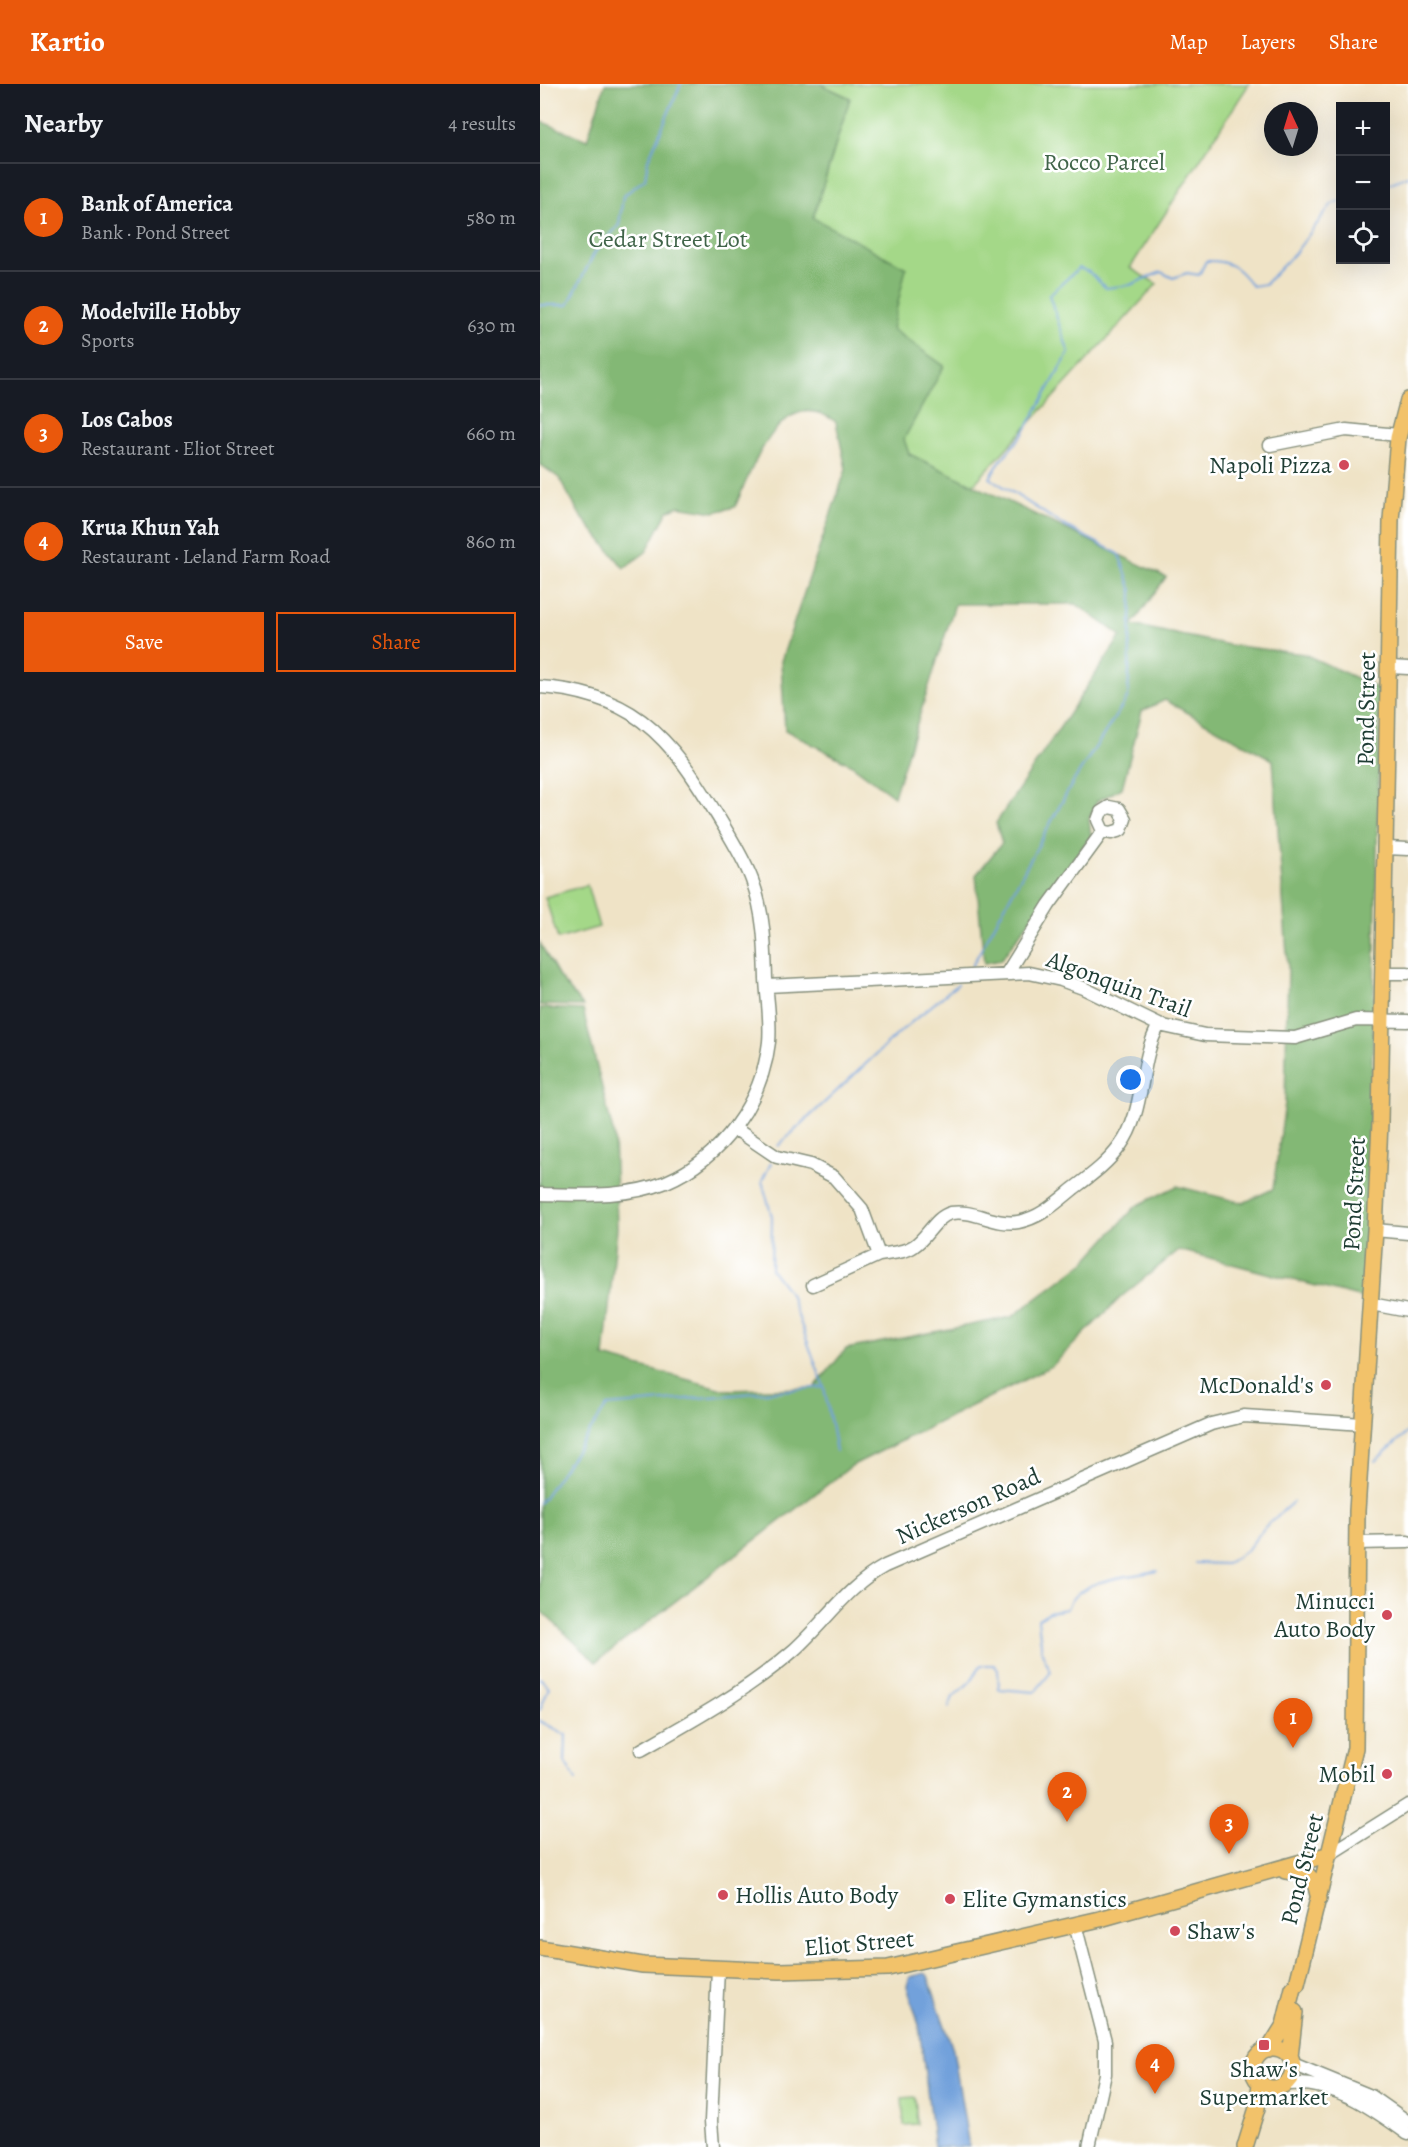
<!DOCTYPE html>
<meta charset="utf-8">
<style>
body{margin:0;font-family:Alegreya,serif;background:#242831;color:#f1f3f6}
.controls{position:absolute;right:18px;top:18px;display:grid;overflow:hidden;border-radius:0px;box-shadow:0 6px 24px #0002}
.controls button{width:54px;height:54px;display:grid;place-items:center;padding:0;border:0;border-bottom:2px solid #363941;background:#171b24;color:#f1f3f6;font:30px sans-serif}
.compass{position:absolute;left:724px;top:18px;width:54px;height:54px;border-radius:50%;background:#171b24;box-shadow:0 6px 24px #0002;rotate:356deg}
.you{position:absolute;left:591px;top:996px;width:21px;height:21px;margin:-15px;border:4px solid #fff;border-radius:50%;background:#1a73e8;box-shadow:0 0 0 9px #1a73e833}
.badge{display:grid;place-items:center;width:39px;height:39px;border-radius:50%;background:#ea580c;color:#fff;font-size:20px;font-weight:700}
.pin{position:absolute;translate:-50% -50px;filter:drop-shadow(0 2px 3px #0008)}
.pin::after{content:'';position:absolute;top:32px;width:21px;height:18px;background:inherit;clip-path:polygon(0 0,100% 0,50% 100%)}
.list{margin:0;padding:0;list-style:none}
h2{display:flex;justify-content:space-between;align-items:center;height:78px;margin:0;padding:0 24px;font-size:26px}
h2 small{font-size:20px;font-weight:400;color:#9ea1a6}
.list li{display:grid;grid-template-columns:39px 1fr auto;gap:18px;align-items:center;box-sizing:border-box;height:108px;padding:0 24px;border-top:2px solid #363941}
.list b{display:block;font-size:22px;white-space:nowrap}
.list p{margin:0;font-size:20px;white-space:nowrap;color:#9ea1a6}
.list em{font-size:20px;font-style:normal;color:#9ea1a6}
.actions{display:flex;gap:12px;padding:18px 24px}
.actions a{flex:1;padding:14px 0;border:2px solid #ea580c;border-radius:0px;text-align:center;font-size:21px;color:#ea580c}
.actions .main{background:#ea580c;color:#fff}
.icon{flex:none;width:33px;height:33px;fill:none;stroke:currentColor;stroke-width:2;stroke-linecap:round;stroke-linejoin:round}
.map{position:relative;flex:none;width:868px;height:2063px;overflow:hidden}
header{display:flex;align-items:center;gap:36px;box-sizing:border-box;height:84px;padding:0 30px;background:#ea580c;color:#fff}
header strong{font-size:28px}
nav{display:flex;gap:33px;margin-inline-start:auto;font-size:21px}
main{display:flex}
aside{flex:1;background:#171b24}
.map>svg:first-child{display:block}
.green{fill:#a4d888;stroke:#628a5e;stroke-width:1.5}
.forest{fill:#83b874;stroke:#517a54;stroke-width:1.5}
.water{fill:#72a1db;stroke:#486f88;stroke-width:1.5}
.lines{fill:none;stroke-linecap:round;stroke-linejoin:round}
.stream{stroke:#72a1db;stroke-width:2}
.minor-casing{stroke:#87907d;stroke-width:15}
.major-casing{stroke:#87907d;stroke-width:18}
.minor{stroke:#fff;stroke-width:12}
.major{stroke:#f2c26a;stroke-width:15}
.poi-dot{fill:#d1495b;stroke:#fff;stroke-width:2}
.labels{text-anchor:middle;stroke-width:5;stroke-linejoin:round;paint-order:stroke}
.park-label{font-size:24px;fill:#406449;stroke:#fff}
.poi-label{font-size:24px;fill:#1f3d34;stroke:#fff;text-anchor:end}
.street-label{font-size:24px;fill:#1f3d34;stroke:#fff}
</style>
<header>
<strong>Kartio</strong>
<nav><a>Map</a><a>Layers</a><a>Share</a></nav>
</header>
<main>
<aside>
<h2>Nearby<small>4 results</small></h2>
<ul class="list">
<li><span class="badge">1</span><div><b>Bank of America</b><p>Bank · Pond Street</p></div><em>580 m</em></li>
<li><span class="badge">2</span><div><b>Modelville Hobby</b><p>Sports</p></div><em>630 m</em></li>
<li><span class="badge">3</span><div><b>Los Cabos</b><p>Restaurant · Eliot Street</p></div><em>660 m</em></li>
<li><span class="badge">4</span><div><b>Krua Khun Yah</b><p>Restaurant · Leland Farm Road</p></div><em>860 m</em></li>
</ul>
<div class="actions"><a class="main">Save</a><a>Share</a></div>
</aside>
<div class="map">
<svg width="868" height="2063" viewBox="0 0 868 2063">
<rect width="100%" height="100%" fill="#fff"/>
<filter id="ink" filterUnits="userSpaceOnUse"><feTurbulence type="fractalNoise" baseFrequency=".0167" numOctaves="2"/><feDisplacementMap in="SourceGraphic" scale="12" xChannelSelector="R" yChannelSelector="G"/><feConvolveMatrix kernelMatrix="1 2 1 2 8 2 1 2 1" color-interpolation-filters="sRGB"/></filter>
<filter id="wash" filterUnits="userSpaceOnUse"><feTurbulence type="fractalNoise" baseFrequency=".008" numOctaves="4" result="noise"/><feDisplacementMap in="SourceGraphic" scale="24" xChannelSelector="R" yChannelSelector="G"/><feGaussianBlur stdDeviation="1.35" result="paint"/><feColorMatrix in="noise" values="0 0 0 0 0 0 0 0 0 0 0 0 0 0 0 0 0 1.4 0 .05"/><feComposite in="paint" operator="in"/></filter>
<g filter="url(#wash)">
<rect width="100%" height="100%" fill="#efe3c6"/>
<path class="green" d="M280,0H709L590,184L617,200L433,401L369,370L363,356L404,282L352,245L273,135L310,14Z
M47,801L59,843L18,855L5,813Z
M375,2013L377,2040L364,2041L362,2014Z"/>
<path class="forest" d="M65,0H280L310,14L273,134L366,184L352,245L404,282L364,355L369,370L626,493L592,541L689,561L764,570L840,605C836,808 834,1011 822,1214L639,1166L581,1213L512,1282L313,1381L56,1578L0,1526V924L43,926L74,1052L77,1144L64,1273L186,1306L274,1304L306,1265L472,1233L545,1178L596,1122L637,1102L703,1119L733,1105L745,1019L748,884L733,676L625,616L602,627L582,704L557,717L549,735L551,752L461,876L444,879L436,791L462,759L456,739L581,552L536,520H415L354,712L312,681L245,646L241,577L306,385L296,338C241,297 212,385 195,423L174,428L138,422L128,427L106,468L84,484L40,431L19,394L0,380V37L47,56Z
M0,859L19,893L43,922L0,921Z"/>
<path class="water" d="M385,1889L388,1892L413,1966L429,2063H394L379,1941L367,1902L370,1893Z"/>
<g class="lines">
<path class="stream" d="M846,101L868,92
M0,221H28L55,168L79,141L83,112L105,95L108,76L141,0
M432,882L533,698L588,613L592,507L579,470L523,441L450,394L461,376L483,350L529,269L509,211L539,184L549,188L566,204L590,201L621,188L633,194L647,189L659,191L666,177C688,176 699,183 712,202L725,200L755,169L792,120L800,117
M238,1062L362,946L418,900
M231,1079L222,1097L232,1133L231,1185L250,1210L284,1303L296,1367
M835,1377L868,1348
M0,1419L67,1322L284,1303
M655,1479L686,1480L707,1466L725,1443L753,1418
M0,1594L9,1603L0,1626
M409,1623L413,1613L430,1598L441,1581H454L458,1586L459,1605L495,1608L511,1588L502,1568L498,1535L509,1528L527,1525C536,1494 589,1493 617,1487
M0,1637L26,1651L25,1678L36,1696"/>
</g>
</g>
<g filter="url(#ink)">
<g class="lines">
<g class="minor-casing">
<path id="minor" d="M730,361L806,346L858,351
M850,583L868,584
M0,603C35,605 73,615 102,637C137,664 158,700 180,736C192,756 204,775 212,796C224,828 225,861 226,895C227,916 231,937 229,958C222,1018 182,1074 126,1098C87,1114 41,1111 0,1110
M846,764L868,765
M467,889L509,821L563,747L571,749L581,746L585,735L579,725L569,723L561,728L558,736L563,747
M843,889H868
M227,902L489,889L521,896L543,904L619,941L665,951L755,954L816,936L868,937
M194,1044L237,1073L271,1081L294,1093L322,1125L339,1171L273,1201
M835,1146L868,1149
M339,1171C350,1169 364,1169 374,1162C388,1153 395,1133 411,1129C434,1125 455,1142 478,1138C500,1134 516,1119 533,1105C550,1092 567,1080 580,1062C606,1027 598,978 619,941
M831,1220L868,1227
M816,1459L868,1458
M101,1666C154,1636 208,1606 254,1566C285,1538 308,1502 345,1482L671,1340L704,1332L823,1340
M790,1770L868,1721
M535,1840L565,1957V1990L549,2063
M753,1980L831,2012L868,2038
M747,2000C794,1996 832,2024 868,2050
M173,2063L171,2037L178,1885"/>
</g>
<g class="major-casing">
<path id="major" d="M745,1787L766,1789L775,1799L779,1815
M0,1864L103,1881L240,1887L348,1884L560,1835L790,1770
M713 1984a20 20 0 1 1 40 0a20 20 0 1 1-40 0Z
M729,1965L744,1941L753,1904L757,1900L815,1664L817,1427L835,1146L840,1039L851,436L858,354L868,316
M750,1973L755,1928
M705,2063L717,2024L720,2000"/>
</g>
<use href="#minor" class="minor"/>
<use href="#major" class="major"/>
</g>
</g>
<g class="poi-dot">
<circle cx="804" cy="381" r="6"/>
<circle cx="786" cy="1301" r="6"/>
<circle cx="847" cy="1531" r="6"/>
<circle cx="847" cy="1690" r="6"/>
<circle cx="183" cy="1811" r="6"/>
<circle cx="410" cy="1815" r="6"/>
<circle cx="635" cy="1847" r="6"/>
<rect x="718" y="1955" width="12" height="12" rx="3"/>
</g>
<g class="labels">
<g class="park-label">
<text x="564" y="86">Rocco Parcel</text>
<text x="128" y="163">Cedar Street Lot</text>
</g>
<g class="poi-label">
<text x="792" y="389">Napoli Pizza</text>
<text x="774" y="1309">McDonald's</text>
<text x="835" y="1525">Minucci<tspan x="835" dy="28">Auto Body</tspan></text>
<text x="835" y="1698">Mobil</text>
<text x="195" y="1819" text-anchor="start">Hollis Auto Body</text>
<text x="422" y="1823" text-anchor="start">Elite Gymanstics</text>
<text x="647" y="1855" text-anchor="start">Shaw's</text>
<text x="724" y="1993" text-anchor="middle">Shaw's<tspan x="724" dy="28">Supermarket</tspan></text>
</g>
<g class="street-label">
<text transform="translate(826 625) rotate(-89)" y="8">Pond Street</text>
<text transform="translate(579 900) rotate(20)" y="8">Algonquin Trail</text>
<text transform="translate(814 1110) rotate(-87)" y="8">Pond Street</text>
<text transform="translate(428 1422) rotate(-24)" y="8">Nickerson Road</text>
<text transform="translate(762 1785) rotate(-76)" y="8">Pond Street</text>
<text transform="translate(319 1859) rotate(-5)" y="8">Eliot Street</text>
</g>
</g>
</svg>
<div class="controls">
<button>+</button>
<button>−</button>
<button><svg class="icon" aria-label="locate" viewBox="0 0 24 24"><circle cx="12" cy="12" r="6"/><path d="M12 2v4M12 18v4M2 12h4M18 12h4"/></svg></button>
</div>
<svg class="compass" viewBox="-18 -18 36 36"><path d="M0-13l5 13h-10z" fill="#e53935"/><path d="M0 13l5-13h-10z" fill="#9ea1a6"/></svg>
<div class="you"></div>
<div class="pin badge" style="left:753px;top:1664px">1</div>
<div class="pin badge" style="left:527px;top:1738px">2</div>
<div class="pin badge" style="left:689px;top:1770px">3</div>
<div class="pin badge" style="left:615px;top:2010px">4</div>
</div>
</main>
